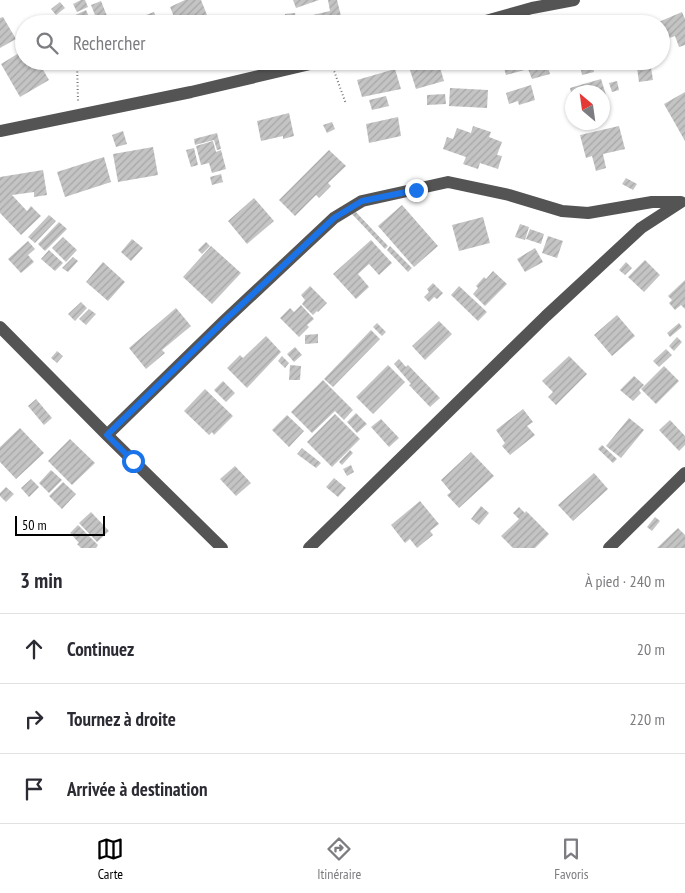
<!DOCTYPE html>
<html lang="fr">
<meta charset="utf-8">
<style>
body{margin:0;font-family:"PT Sans Narrow",sans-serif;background:#f2f2f3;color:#2b2b33}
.compass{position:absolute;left:565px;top:85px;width:45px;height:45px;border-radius:50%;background:#fff;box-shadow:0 1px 4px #0004;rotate:331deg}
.scale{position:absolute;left:15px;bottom:12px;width:90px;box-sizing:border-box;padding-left:5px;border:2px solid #000;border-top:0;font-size:14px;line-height:18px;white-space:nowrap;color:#000;-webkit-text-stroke:4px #fff;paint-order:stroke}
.stop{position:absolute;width:15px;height:15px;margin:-11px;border:4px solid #1a73e8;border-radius:50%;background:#fff}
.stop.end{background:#1a73e8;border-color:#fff;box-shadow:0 1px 5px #0008}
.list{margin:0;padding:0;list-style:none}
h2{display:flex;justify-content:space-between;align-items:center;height:65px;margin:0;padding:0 20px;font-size:21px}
h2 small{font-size:16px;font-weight:400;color:#7c7c81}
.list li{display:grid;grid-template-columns:32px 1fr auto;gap:15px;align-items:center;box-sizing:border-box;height:70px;padding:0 20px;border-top:1px solid #e1e1e2}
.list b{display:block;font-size:19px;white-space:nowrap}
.list em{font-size:16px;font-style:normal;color:#7c7c81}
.icon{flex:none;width:28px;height:28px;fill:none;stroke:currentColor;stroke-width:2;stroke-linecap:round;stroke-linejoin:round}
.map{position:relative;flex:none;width:685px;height:548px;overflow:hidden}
.search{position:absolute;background:#fff;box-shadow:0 1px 4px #0004;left:15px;right:15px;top:15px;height:55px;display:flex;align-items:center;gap:12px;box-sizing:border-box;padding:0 18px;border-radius:28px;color:#7c7c81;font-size:19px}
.sheet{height:275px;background:#fff}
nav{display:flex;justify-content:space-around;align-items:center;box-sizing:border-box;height:70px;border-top:1px solid #e1e1e2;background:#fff;font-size:14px;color:#7c7c81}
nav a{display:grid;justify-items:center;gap:2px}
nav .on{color:#000}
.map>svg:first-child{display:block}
.building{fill:url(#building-hatch)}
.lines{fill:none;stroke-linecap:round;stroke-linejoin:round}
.path{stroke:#767676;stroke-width:2;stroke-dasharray:1 2.5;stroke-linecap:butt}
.minor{stroke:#545454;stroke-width:12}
.route{stroke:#1a73e8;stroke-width:6}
</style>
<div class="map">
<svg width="685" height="548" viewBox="0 0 685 548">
<defs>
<pattern id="building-hatch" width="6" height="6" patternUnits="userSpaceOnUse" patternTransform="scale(1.25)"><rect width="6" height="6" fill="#c4c4c4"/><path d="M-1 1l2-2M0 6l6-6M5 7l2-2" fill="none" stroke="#a7a7a7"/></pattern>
</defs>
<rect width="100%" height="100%" fill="#fff"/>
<path class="building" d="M81,0H85L88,7L77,12L73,4Z
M185,0H201L209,20L200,24H177L170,7Z
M293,0H319L296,8Z
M328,0H337L342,20L328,24H315L313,15L330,11Z
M101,1L107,16L97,20L91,5Z
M60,2L65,8L56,15L51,9Z
M86,10L92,24H61V22Z
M154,12L159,24H132L130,21Z
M682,12L685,19V45L679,47L675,36L664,40L668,52L661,55V24H654Z
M295,13L297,24H287L285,14Z
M3,17L16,39L0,48V18Z
M24,50V61H38L49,80L20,97L1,64Z
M429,61H438L444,81L416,89L409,67Z
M502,61H546L550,74L532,79L528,69L506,75Z
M636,61H650L653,80L639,82Z
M592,62L594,72L582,75L580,65Z
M395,69L401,89L362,97L357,80Z
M601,79L606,95L602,96V92H572V100L569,102L568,97L572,96L570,88Z
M617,81L619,90L612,92L609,83Z
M531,85L535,100L519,105L518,101L509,104L506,93Z
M450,88L488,90L487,108L449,106Z
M685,92V141L664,104Z
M445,94L446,104L427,105V95Z
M386,96L389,106L372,110L369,100Z
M289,113L294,136L283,139V136L261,141L257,121Z
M398,117L401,136L369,143L366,124Z
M332,122L335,129L327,133L323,125Z
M473,126L491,132L489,137L502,142L497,155L502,156L498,169L480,163L478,169L463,164L466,157L443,149L447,137L453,139L457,128L471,133Z
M619,126L625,149L603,154L606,168L596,171L592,156L586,158L580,135Z
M123,131L127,144L116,147L112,135Z
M217,133L221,149L217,150L214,140L195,145L194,139Z
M213,141L216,152L221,150L226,169L212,173L209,163L201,165L196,146Z
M153,147L158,175L118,182L113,154Z
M194,148L198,165L191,167L186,150Z
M329,150L346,166L328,183L331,186L319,198L316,195L295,216L279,200Z
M104,157L111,182L65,197L57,172Z
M43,170L47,195L34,197V192L12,195L27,211L31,206L41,216L21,235L0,213V177Z
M221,174L223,182L212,185L210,177Z
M626,178L637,184L633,190L622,184Z
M254,198L274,221L247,244L228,221Z
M402,205L438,246L414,267L378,226Z
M354,210L388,246L385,249L351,213Z
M49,215L56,221L35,243L28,237Z
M483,217L490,243L459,251L452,225Z
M59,222L67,229L45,251L38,244Z
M520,224L529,227L525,240L515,237Z
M530,229L544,234L541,244L526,239Z
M548,236L563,241L557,258L542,253Z
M63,237L77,250L66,262L52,248Z
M132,239L143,248L131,261L121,252Z
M371,240L392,263L379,275L369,264L358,274L369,287L356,299L333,274Z
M28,241L35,249L28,255L34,262L21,273L8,259Z
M206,242L210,246L202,254L198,250Z
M211,246L241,273L212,304L183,277Z
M390,246L412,268L408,272L387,250Z
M535,248L543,262L525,272L517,259Z
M49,250L63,263L55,271L41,259Z
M73,257L78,261L68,272L62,268Z
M645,260L660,275L644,292L628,277Z
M103,262L125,282L108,301L86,282Z
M626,262L632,268L625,275L619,270Z
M493,271L507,284L485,306L473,294L478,288L476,286L484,277L486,279Z
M685,280V309L681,305L675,310L669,303L672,300L668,296Z
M433,283L443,293L437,299L434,297L429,302L424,297L429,292L427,289Z
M310,286L327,303L318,312L317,311L313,315L302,304L305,300L301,295Z
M459,286L487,312L478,321L451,295Z
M81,302L87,308L75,321L68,314Z
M301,305L314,319L307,325L309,327L299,337L280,318L290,308L294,312Z
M176,308L191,326L162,350L165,353L146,369L129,348Z
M89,309L96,314L86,325L79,319Z
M617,315L635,336L612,356L594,335Z
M439,321L452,334L425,360L412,346Z
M377,323L386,332L382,336L373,327Z
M679,323L682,327L670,337L667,333Z
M371,330L380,339L333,387L324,379Z
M318,334V343L305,344V335Z
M266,336L281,352L247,388L227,368L240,355L243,358Z
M677,337L682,342L674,351L669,346Z
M295,347L302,355L294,362L287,354Z
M666,349L672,355L659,367L653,361Z
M57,351L63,356L57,363L51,358Z
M282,356L289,363L285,368L278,361Z
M569,356L587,374L556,405L548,397L553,392L542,381Z
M399,359L406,367L408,365L440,398L430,407L409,385L411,384L394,364Z
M290,365L301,366L300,380H289Z
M388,365L405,382L373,414L356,397Z
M664,366L679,381L656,404L641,389Z
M634,376L644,385L639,390L641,393L633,401L620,390Z
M323,380L353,410L344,420L335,411L312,433L291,412Z
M223,381L235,393L226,402L214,390Z
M205,389L233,416L214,435L212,432L209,435L184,411Z
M36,399L52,418L44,425L28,406Z
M523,409L533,422L527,426L535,435L510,455L502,446L505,443L496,430Z
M356,413L367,424L357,433L347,422Z
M335,414L360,439L332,467L307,442Z
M287,415L304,431L289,447L272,430Z
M629,418L644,430L621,458L606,446Z
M381,419L399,438L389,447L371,427Z
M670,420L685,436V445L679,451L659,430Z
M20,428L44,453L16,479L0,462V447Z
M70,439L95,463L72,485L48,461Z
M602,445L617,459L613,463L598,449Z
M302,448L321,463L316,468L297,454Z
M350,450L353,453L342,465L339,462Z
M471,452L494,476L459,508L447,495L451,492L441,480Z
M351,465L354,472L347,476L343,469Z
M235,466L251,483L236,496L220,479Z
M51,470L62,480L49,493L39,483Z
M594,473L608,489L573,521L558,505Z
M334,478L346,488L338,497L326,487Z
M31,479L39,487L29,497L21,488Z
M63,482L76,494L62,509L49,496Z
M6,487L14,494L6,502L0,496V493Z
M420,501L439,524L430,531L433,535L417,548L410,539L405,543L391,525Z
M481,506L489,513L479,525L471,519Z
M519,507L525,513L526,511L549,534L535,548H513L501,536L519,519L513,513Z
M91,512L109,531L97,542L79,523Z
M655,517L660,521L652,531L647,527Z
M78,525L98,545L96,548H81L77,544L79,543L70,533Z
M678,528L685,535V548H657Z"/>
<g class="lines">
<path class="path" d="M77,61L78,102
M333,68L346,104"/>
<path class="minor" d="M475,24L532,8L574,0
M0,131L191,92L323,61
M0,327L107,435L222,548
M107,435L224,321L334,218L362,201L448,182L509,195L562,211L588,213L652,202H680
M309,548L546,316L641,228L681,202
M609,548L685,473"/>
</g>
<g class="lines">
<path class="route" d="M133,461L107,435L224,321L334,218L362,201L416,190"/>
</g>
</svg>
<svg class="compass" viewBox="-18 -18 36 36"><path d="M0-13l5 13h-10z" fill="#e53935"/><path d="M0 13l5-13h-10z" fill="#7c7c81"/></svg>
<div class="scale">50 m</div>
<div class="stop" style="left:133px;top:461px"></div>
<div class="stop end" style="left:416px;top:190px"></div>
<div class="search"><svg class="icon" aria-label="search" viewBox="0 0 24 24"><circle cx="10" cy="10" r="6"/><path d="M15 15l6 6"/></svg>Rechercher</div>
</div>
<section class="sheet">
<h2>3 min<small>À pied · 240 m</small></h2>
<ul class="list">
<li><svg class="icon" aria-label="ahead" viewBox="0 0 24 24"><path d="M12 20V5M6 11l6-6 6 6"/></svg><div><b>Continuez</b></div><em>20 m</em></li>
<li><svg class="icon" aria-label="right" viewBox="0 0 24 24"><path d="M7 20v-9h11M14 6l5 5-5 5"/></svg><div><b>Tournez à droite</b></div><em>220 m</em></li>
<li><svg class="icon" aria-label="arrive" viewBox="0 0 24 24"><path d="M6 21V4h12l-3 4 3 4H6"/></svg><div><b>Arrivée à destination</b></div></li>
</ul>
</section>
<nav>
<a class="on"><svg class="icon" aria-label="map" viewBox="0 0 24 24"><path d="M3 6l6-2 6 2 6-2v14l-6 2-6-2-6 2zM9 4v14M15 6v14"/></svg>Carte</a>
<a><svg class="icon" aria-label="directions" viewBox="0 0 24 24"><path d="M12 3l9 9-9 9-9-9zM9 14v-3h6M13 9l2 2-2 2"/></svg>Itinéraire</a>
<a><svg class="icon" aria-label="saved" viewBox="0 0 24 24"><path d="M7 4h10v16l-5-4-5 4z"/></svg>Favoris</a>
</nav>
